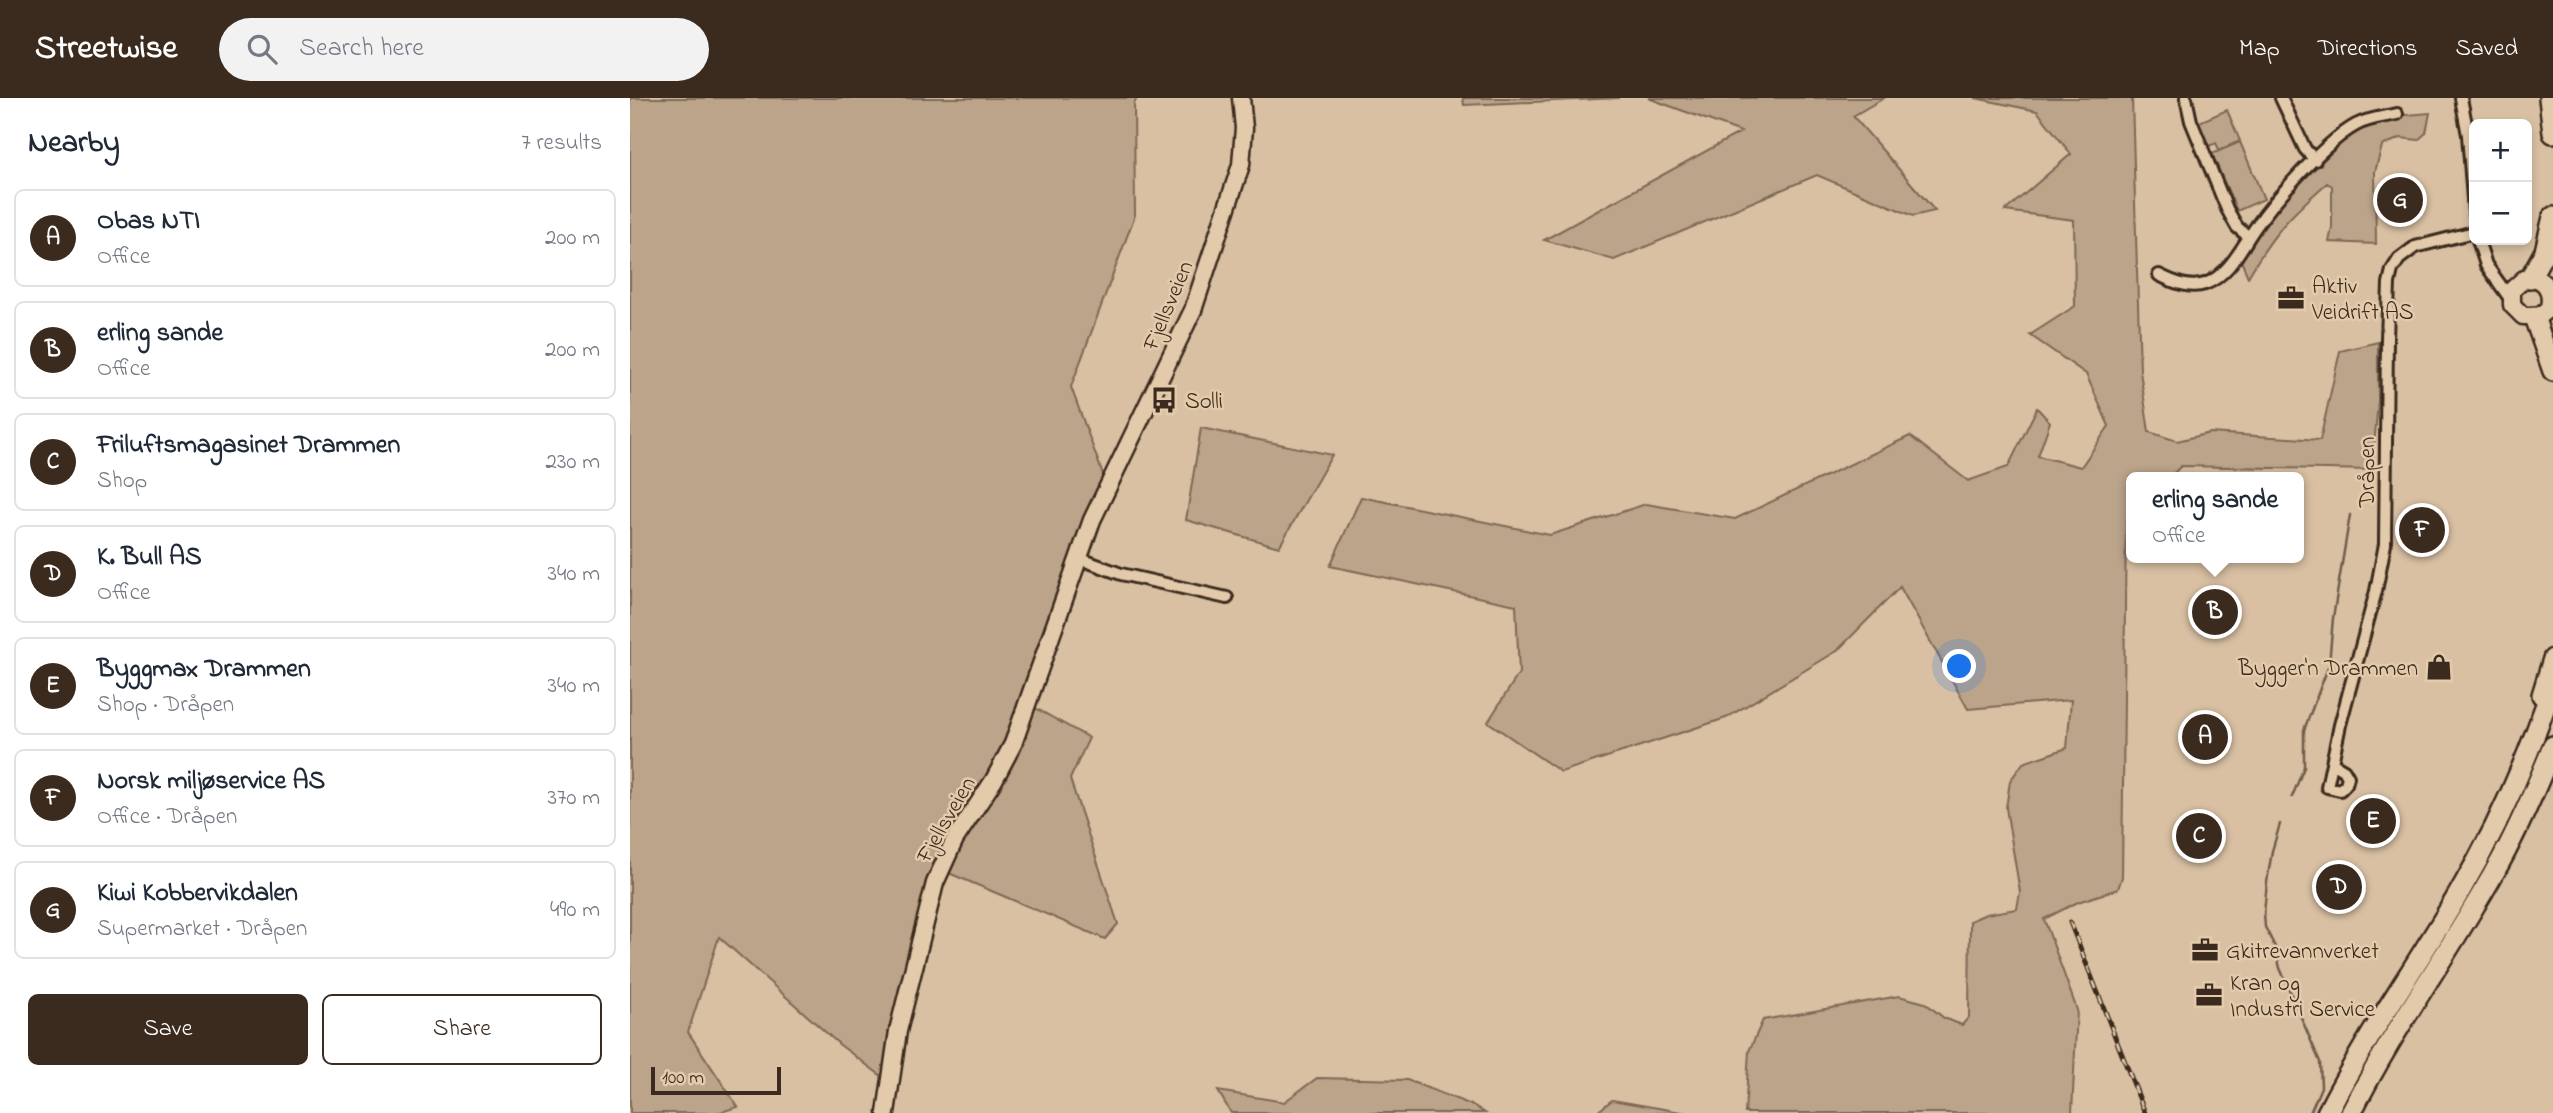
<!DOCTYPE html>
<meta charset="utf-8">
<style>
body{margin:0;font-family:"Indie Flower",sans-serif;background:#f2f2f3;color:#1f2937}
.controls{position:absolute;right:21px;top:21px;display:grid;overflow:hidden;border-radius:10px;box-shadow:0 4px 10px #0003}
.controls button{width:63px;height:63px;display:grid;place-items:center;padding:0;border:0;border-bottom:2px solid #e0e1e3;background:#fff;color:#1f2937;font:35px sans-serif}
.scale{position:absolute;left:21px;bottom:18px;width:130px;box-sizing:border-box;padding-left:7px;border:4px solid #3b2a1e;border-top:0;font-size:19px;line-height:24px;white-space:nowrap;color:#3b2a1e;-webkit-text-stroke:5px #e3caab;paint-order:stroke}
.you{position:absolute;left:1330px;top:569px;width:24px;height:24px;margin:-18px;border:5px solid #fff;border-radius:50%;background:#1a73e8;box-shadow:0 0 0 10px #1a73e833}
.badge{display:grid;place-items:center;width:46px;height:46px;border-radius:50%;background:#3b2a1e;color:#fff;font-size:23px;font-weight:700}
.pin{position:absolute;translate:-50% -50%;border:4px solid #fff;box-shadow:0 2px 7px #0006}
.popup{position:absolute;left:1496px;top:374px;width:178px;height:91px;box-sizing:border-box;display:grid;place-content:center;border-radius:10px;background:#fff;filter:drop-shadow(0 2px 5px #0005);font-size:23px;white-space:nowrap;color:#747a83}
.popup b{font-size:26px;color:#1f2937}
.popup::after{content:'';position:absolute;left:50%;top:100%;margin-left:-14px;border:14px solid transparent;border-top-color:#fff}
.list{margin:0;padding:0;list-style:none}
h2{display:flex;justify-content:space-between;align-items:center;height:91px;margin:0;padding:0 28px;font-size:30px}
h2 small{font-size:23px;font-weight:400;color:#747a83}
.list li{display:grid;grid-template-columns:46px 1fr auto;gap:21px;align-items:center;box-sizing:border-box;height:98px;margin:0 14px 14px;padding:0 14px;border:2px solid #e0e1e3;border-radius:10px}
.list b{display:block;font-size:26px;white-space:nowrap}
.list p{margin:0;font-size:23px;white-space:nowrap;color:#747a83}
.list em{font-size:23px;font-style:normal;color:#747a83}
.actions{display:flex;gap:14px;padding:21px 28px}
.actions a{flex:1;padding:16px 0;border:2px solid #3b2a1e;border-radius:10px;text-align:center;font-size:24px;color:#3b2a1e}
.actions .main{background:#3b2a1e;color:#fff}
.icon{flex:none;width:38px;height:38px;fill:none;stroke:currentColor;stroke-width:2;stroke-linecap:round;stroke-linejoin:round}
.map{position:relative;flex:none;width:1923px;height:1015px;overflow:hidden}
header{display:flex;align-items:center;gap:42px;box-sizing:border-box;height:98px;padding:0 35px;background:#3b2a1e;color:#fff}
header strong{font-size:33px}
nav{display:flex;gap:38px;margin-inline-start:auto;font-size:24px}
.search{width:490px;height:63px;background:#f2f2f3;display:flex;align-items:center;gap:18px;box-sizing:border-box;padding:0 24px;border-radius:38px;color:#747a83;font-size:26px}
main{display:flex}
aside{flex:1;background:#fff}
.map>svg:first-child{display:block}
.green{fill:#bca48a;stroke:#7c6754;stroke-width:2}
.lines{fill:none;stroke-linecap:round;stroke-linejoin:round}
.stream{stroke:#705d4b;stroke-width:2.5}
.minor-casing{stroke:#3b2a1e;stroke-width:16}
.secondary-casing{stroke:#3b2a1e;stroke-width:21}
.motorway-casing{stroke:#3b2a1e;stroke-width:24}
.minor{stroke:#e3caab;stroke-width:10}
.secondary{stroke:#e3caab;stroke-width:16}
.motorway{stroke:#e3caab;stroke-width:19}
.rail-casing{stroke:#3b2a1e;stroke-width:5}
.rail{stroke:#e3caab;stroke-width:2.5;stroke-dasharray:8;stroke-linecap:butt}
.labels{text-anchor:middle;stroke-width:5;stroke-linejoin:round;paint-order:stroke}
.poi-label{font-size:23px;fill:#3b2a1e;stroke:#e3caab;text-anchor:start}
.street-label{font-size:23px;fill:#3b2a1e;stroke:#e3caab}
</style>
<header>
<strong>Streetwise</strong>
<div class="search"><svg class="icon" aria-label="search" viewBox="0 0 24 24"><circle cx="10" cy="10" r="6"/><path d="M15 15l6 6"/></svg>Search here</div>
<nav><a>Map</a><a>Directions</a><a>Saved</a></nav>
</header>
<main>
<aside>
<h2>Nearby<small>7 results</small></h2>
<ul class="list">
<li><span class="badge">A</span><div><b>Obas NTI</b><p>Office</p></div><em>200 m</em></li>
<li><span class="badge">B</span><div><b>erling sande</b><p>Office</p></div><em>200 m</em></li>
<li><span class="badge">C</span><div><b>Friluftsmagasinet Drammen</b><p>Shop</p></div><em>230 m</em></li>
<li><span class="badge">D</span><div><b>K. Bull AS</b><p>Office</p></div><em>340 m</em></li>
<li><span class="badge">E</span><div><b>Byggmax Drammen</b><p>Shop · Dråpen</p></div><em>340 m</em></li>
<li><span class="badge">F</span><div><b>Norsk miljøservice AS</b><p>Office · Dråpen</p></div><em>370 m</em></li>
<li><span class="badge">G</span><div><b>Kiwi Kobbervikdalen</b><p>Supermarket · Dråpen</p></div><em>490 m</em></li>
</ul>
<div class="actions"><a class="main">Save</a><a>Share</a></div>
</aside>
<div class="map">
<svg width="1923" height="1015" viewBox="0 0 1923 1015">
<rect width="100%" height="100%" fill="#d9c0a3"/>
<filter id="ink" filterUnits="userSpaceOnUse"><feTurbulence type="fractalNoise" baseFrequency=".0143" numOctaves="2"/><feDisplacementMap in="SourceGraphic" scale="14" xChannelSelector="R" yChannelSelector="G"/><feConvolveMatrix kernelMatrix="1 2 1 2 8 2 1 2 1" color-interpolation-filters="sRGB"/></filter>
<g filter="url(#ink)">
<path class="green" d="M0,0H507L504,6L505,117L441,289L479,393L400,607L459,640L440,681L488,826L475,841L307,770L257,982L210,947L89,839L58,934L108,1009L87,1015H0Z
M833,0H989L834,7Z
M1018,0H1254L1223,18L1305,113L1283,118L1187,77L984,162L914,142L1111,34Z
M1345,0H1502L1510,273L1519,334L1547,343L1580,335L1690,342L1710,253L1748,244V303L1742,372L1551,368L1540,379H1501V417L1496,422L1492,779L1488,791L1448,804L1414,821L1447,912L1442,1015H1115L1119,953L1133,922L1269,898L1295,905L1314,920L1332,927L1339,919L1340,823L1356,816L1387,811L1390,794L1376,710L1380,683L1393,665L1437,650L1441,602L1338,611L1270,489L1207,553L1096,620L931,674L858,624L889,575L886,507L700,468L731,399L920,437L1016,406L1105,421L1280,338L1338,383L1378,369L1407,310L1420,324L1408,358L1451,369L1479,328L1456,276L1400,237L1445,208L1444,122L1375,113L1441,56L1407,13Z
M1597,12L1610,43L1589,52L1586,45L1577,49L1567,25Z
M1800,15L1796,35L1788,42L1770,40L1752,48L1745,74L1746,146L1699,144L1702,130V88L1697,85C1660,117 1642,137 1618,179L1612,165V159L1653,102L1725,31L1776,17Z
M1610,44L1634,101L1607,113L1582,56Z
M571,330L702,357L649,449L556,422Z
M687,980L777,982L844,1008L855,1015H601L588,993L654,1004Z
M982,1002L1057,1015H966Z"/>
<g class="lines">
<path class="stream" d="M1662,699L1674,669V632L1699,567L1703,520L1720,417
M1650,726L1642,753L1637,784L1634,815L1635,829L1645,849L1650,870L1690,964L1691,989L1680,1015"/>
<g class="minor-casing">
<path id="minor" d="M1556,0L1561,23L1597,111L1607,129L1619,139
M1651,0L1675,51L1685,62
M1831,0L1838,37L1844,114
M1848,142L1856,167L1881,202
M1529,177C1543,184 1559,191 1575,186C1599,177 1611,150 1625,130C1645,101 1695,44 1726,27C1739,20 1754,19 1767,16
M448,460L491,476L597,500
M1702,665L1714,672L1718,679L1716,686L1710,692L1697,689L1710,627L1746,493L1755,446L1757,241L1759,185L1762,172L1769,161L1785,149L1844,134"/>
</g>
<g class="secondary-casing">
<path id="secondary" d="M1919,209C1923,190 1912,177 1894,181L1882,192V207L1893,218H1909L1923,207
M256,1015L268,933L305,785L325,741L364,682L383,646L462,422L563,212L611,67L614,30L611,0"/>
</g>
<g class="motorway-casing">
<path id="motorway" d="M1919,0L1923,35
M1900,180L1915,153L1923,119
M1904,219L1923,273
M1912,597L1923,561
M1697,1015C1736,938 1786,869 1829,795C1868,729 1899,658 1923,586
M1721,1015C1763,931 1819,855 1865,773C1888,733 1906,690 1923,648"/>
</g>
<use href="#minor" class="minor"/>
<use href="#secondary" class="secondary"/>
<use href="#motorway" class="motorway"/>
<g class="rail-casing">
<path id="rail" d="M1440,824L1515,1015"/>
</g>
<use href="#rail" class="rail"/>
</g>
</g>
<defs>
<g id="office-bare" transform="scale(2.1)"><path d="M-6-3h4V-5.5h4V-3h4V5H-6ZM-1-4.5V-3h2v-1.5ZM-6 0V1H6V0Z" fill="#3b2a1e" stroke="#e3caab" stroke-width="2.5" paint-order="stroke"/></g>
<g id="bus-bare" transform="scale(2.1)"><path d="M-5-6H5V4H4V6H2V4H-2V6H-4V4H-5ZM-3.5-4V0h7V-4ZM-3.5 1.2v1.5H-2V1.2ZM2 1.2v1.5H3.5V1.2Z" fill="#3b2a1e" stroke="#e3caab" stroke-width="2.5" paint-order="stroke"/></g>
<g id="shop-bare" transform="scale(2.1)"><path d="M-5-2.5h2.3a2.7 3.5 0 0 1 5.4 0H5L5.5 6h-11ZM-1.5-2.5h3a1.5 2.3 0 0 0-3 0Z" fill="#3b2a1e" stroke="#e3caab" stroke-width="2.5" paint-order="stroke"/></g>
</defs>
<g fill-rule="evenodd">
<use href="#office-bare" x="1661" y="200"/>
<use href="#bus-bare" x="534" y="302"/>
<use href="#shop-bare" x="1809" y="569"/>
<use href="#office-bare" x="1575" y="852"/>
<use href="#office-bare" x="1579" y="897"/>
</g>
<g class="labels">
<g class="poi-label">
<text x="1682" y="195">Aktiv<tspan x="1682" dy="26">Veidrift AS</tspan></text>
<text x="555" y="310">Solli</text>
<text x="1788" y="577" text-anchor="end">Bygger'n Drammen</text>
<text x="1596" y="860">Gkitrevannverket</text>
<text x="1600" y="892">Kran og<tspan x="1600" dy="26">Industri Service</tspan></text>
</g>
<g class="street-label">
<text transform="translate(537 207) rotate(-67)" y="8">Fjellsveien</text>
<text transform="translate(1736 374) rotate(-90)" y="8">Dråpen</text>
<text transform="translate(315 721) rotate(-60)" y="8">Fjellsveien</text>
</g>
</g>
</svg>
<div class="controls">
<button>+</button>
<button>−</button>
</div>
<div class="scale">100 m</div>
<div class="you"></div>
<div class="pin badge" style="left:1575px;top:639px">A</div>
<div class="pin badge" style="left:1585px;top:514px">B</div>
<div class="popup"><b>erling sande</b>Office</div>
<div class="pin badge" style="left:1569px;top:738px">C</div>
<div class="pin badge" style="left:1709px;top:789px">D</div>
<div class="pin badge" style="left:1743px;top:723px">E</div>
<div class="pin badge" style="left:1792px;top:432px">F</div>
<div class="pin badge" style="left:1770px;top:102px">G</div>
</div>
</main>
